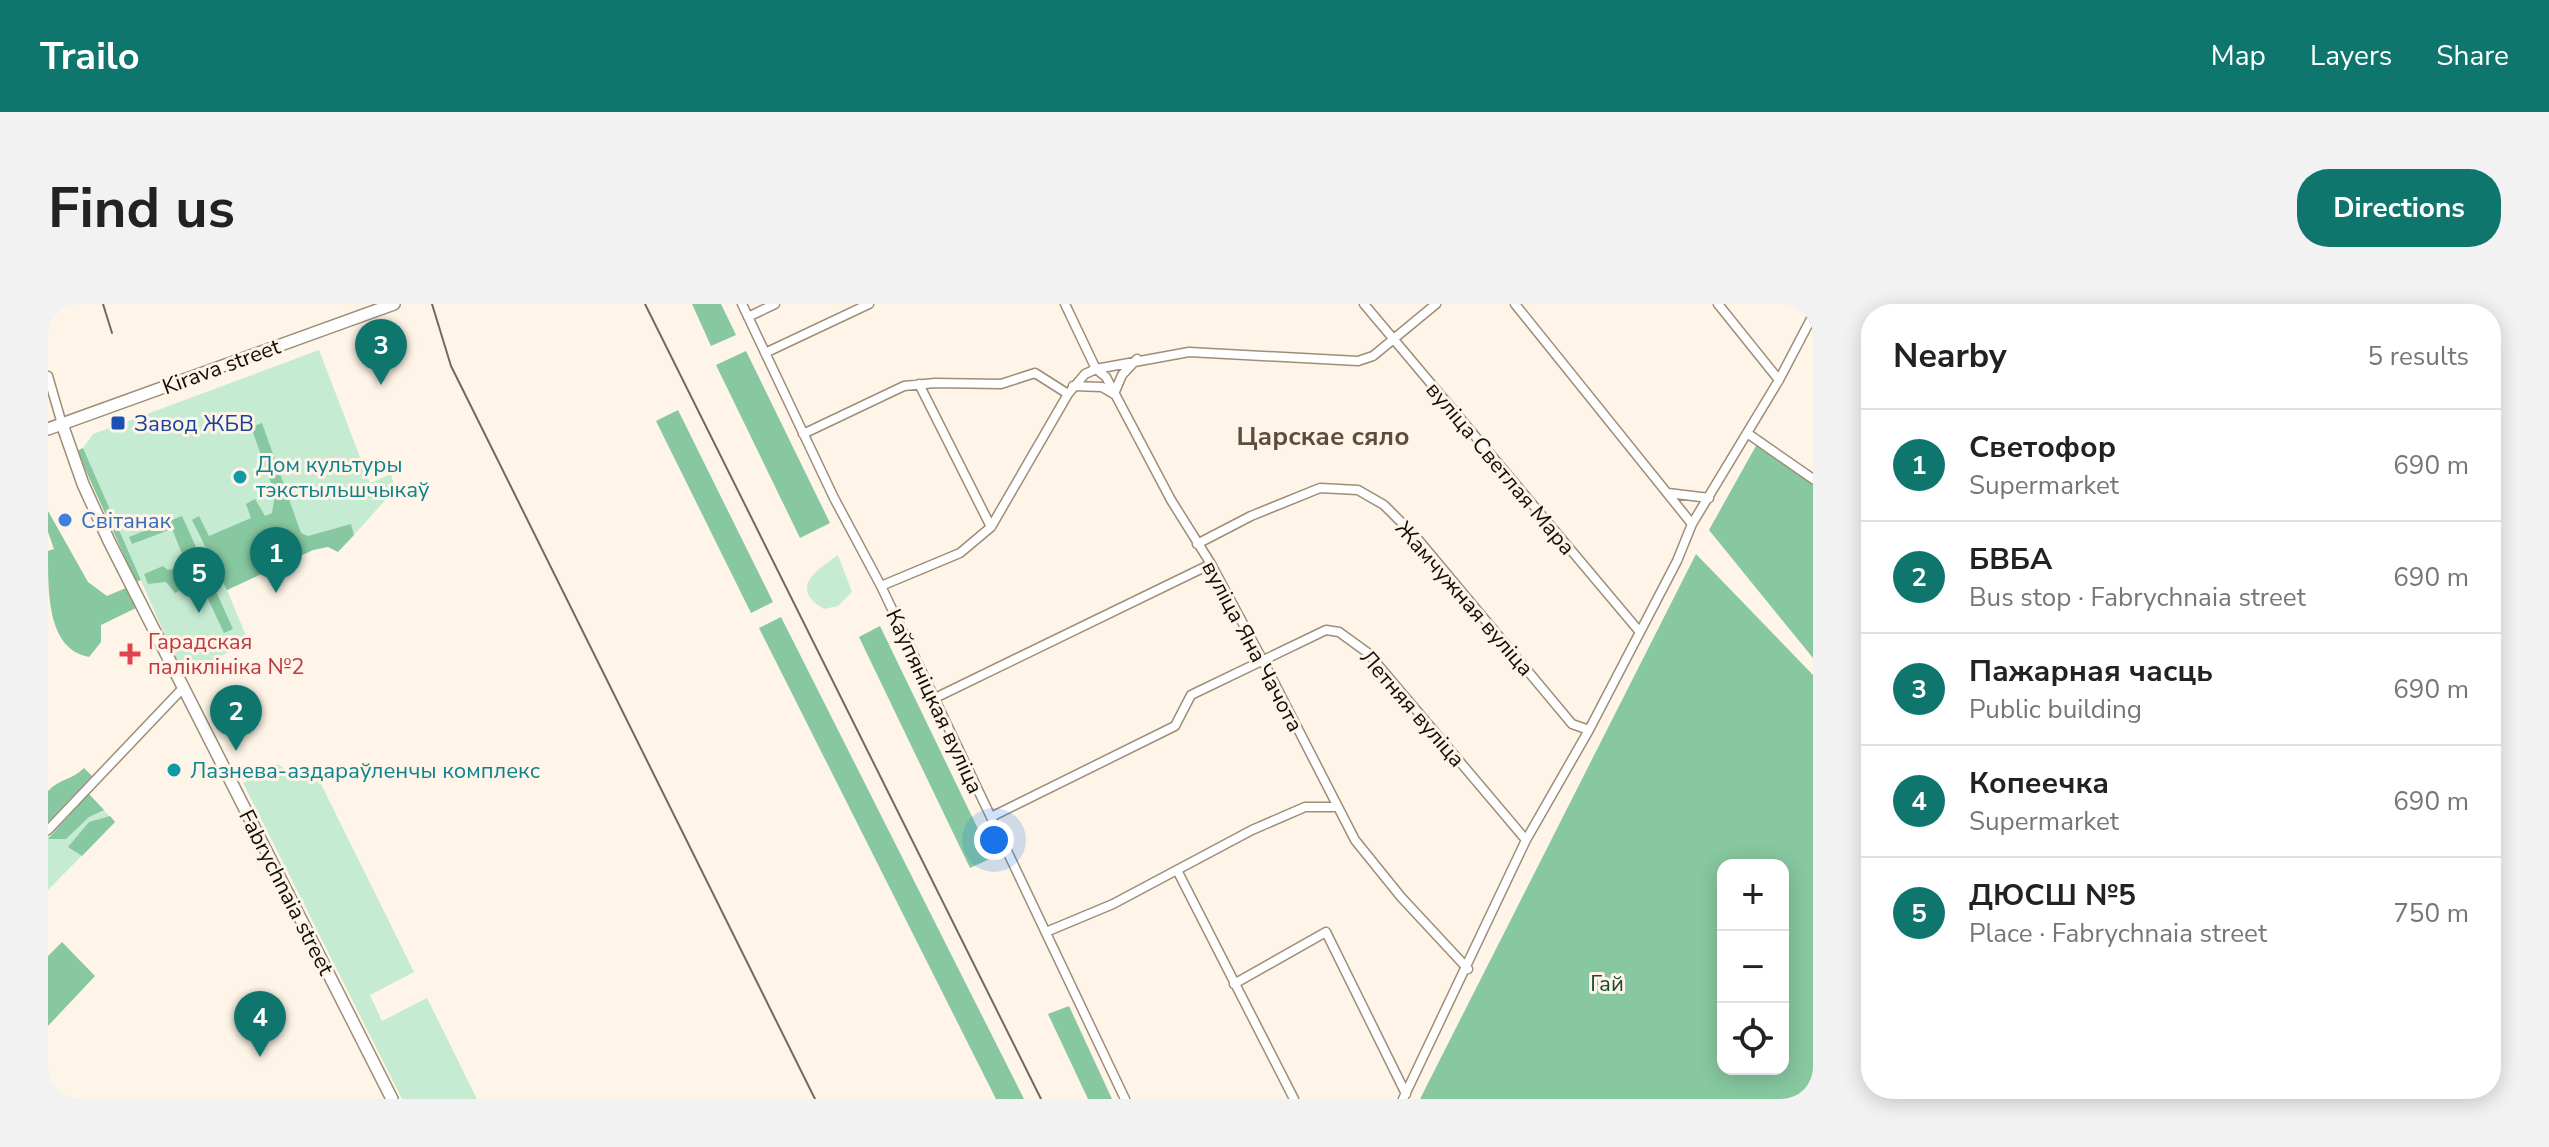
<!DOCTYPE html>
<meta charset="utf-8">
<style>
body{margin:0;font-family:"Nunito Sans",sans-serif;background:#f2f2f2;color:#222}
.controls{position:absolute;right:24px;bottom:24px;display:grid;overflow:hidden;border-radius:16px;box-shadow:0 4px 20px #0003}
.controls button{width:72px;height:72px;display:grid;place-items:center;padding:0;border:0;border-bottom:2px solid #e0e0e0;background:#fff;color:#222;font:40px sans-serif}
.you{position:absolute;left:946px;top:536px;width:28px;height:28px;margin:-20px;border:6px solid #fff;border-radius:50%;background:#1a73e8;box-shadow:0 0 0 12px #1a73e833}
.badge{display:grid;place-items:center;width:52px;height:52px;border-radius:50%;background:#0f766e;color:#fff;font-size:26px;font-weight:700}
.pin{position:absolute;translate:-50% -66px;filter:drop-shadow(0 2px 4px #0008)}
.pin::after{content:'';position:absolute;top:42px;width:28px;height:24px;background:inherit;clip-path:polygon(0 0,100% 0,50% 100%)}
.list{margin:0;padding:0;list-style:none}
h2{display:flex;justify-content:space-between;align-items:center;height:104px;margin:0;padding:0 32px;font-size:34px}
h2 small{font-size:26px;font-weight:400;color:#767676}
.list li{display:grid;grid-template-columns:52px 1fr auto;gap:24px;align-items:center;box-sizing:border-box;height:112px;padding:0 32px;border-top:2px solid #e0e0e0}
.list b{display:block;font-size:30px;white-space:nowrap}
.list p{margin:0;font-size:26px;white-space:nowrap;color:#767676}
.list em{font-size:26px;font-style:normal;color:#767676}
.icon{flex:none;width:44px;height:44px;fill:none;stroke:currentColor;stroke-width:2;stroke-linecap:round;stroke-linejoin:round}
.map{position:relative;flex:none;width:1765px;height:795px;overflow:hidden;border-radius:32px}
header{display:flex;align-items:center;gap:48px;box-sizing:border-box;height:112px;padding:0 40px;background:#0f766e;color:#fff}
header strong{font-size:38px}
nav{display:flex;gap:44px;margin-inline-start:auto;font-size:28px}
.intro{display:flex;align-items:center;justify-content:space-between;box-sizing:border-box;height:192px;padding:0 48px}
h1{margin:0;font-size:56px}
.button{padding:20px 36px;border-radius:32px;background:#0f766e;color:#fff;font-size:28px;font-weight:700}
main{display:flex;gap:48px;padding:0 48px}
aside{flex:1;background:#fff;border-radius:32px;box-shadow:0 4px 20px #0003}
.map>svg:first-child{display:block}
.green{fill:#c5ecd2}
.forest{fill:#87c8a0;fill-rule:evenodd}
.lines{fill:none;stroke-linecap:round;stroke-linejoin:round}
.minor-casing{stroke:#9d8e79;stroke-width:11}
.secondary-casing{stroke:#9d8e79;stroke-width:14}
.minor{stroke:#fff;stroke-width:8}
.secondary{stroke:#fff;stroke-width:11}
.rail{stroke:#716a60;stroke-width:2}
.transit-dot{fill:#1a4fb4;stroke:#fef4e7;stroke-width:3}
.culture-dot{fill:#0f9aa8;stroke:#fef4e7;stroke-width:3}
.shop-dot{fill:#3f7fe0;stroke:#fef4e7;stroke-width:3}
.health-dot{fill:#e0444e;stroke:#fef4e7;stroke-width:3}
.labels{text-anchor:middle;stroke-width:6;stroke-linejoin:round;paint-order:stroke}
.street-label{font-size:22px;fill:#140e07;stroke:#fef4e7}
.transit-label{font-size:22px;fill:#164399;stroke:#fef4e7;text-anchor:start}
.culture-label{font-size:22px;fill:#0d838f;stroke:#fef4e7;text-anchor:start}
.shop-label{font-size:22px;fill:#366cbe;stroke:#fef4e7;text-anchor:start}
.health-label{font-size:22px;fill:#be3a42;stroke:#fef4e7;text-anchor:start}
.park-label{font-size:22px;fill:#184a2f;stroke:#fef4e7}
.quarter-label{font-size:26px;font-weight:bold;fill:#5b4e3b;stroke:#fef4e7}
</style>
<header>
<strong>Trailo</strong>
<nav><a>Map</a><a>Layers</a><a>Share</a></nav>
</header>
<div class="intro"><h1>Find us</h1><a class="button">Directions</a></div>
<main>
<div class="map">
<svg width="1765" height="795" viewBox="0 0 1765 795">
<rect width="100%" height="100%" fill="#fef4e7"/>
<path class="green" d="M271,46L322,179L343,170L347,185L306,231L302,220L265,246L179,286L199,334L197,340L149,364L130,361L35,144L45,130Z
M790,251L804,288L790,302L776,305C740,284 769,266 790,251Z
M230,460L249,475L272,478L366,668L322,691L334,717L379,694L429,795H354L195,479Z
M41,490L67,518L0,586V532Z"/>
<path class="forest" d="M644,0H673L688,31L663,42Z
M698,47L782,219L752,234L668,61Z
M630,106L725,298L703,309L608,117Z
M214,119L253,229L260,232L303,220L306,231L290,248L280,243L265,246L179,286L144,216L151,212L161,232L203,214L198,200L207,195L217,212L224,209L227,190L203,123Z
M1709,140L1765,180V354L1661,226Z
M35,144L93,276L88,278L29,147Z
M0,207L40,278L59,292L80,283L90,303L53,321V338L41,353C0,345 0,292 0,247L6,245L0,228Z
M134,212L185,325L176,329L151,276L127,289L118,278L100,280L96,270L115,262L120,266L139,262L124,225L84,240L81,233Z
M1648,250L1765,371V795H1372ZM1675,561H1735V765H1675Z
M733,313L976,795H948L711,324Z
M832,322L944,554L922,564L811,333Z
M36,464L44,472L0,518V487C11,475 24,476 36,464Z
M41,490L56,506L41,513L18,535H0Z
M62,512L67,518L34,552L20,543L41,518Z
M14,638L47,672L0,722V652Z
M1021,702L1064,795H1040L1000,710Z"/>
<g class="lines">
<g class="minor-casing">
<path id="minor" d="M694,0L786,194L833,282L1077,795
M1017,0L1048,65L1058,73L1123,196L1163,260L1214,355L1307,536L1353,593L1420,665
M1316,0L1591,327
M1467,0L1644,220
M1670,0L1731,76
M700,13L727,0
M717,49L821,0
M0,72L14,120
M871,80L943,223
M1025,82L1054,83L1066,90L1074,71L1089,55
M1699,129L1765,175
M755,130L856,82L887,79L953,80L987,69L1020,90
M1620,189L1661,194
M1149,240L1203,212L1272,184L1310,186L1336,201L1368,233L1524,420L1541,426
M833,282L912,249L943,223L1020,90L1037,70L1048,65L1141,48L1310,57L1325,52L1388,0
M885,395L1163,260
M943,513L1127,422L1143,391L1278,326L1291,328L1320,349L1478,536
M0,526L135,384
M1130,568L1246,795
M998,628L1065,600L1204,526L1257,503H1290
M1186,680L1278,628L1358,790
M1355,795L1478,536L1541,426L1629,257L1644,220L1731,76L1765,11"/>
</g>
<g class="secondary-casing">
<path id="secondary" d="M14,120L35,180L61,237L344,795
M0,125L346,0"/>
</g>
<use href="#minor" class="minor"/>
<use href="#secondary" class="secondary"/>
<path class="rail" d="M55,0L64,29
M384,0L403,62L767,795
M597,0L993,795"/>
</g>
<rect class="transit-dot" x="62" y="111" width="16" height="16" rx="4"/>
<g class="culture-dot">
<circle cx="192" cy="173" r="8"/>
<circle cx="126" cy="466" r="8"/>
</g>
<circle class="shop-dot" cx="17" cy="216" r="8"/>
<path class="health-dot" d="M78 338h8v8h8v8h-8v8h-8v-8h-8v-8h8z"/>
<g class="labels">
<g class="street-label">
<text transform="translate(173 62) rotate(-20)" y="8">Kirava street</text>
<text transform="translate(1453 164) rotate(50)" y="8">вуліца Светлая Мара</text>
<text transform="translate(1417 294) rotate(49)" y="8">Жамчужная вуліца</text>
<text transform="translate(1205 342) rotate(62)" y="8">вуліца Яна Чачота</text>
<text transform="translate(887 397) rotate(65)" y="8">Каўпяніцкая вуліца</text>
<text transform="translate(1365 404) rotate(49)" y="8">Летняя вуліца</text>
<text transform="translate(239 588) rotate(63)" y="8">Fabrychnaia street</text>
</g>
<g class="transit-label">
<text x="86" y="127">Завод ЖБВ</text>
</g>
<g class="culture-label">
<text x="208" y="168">Дом культуры<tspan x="208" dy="25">тэкстыльшчыкаў</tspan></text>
<text x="142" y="474">Лазнева-аздараўленчы комплекс</text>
</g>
<g class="shop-label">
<text x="33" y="224">Світанак</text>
</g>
<g class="health-label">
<text x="100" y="345">Гарадская<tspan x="100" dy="25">паліклініка №2</tspan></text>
</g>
<g class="park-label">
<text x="1559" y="687">Гай</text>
</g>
<g class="quarter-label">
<text x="1275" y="141">Царскае сяло</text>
</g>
</g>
</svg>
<div class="controls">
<button>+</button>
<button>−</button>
<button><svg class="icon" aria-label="locate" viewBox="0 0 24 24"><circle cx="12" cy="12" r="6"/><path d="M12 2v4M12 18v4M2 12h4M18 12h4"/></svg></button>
</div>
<div class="you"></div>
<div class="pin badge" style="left:228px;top:289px">1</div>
<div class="pin badge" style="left:188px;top:447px">2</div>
<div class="pin badge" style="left:333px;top:81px">3</div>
<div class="pin badge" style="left:212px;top:753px">4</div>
<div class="pin badge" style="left:151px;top:309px">5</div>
</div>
<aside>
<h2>Nearby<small>5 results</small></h2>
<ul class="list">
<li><span class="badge">1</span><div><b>Светофор</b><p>Supermarket</p></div><em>690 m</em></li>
<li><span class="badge">2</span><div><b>БВБА</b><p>Bus stop · Fabrychnaia street</p></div><em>690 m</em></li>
<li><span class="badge">3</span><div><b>Пажарная часць</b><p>Public building</p></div><em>690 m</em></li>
<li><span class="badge">4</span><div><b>Копеечка</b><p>Supermarket</p></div><em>690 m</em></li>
<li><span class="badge">5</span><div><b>ДЮСШ №5</b><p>Place · Fabrychnaia street</p></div><em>750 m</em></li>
</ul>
</aside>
</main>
